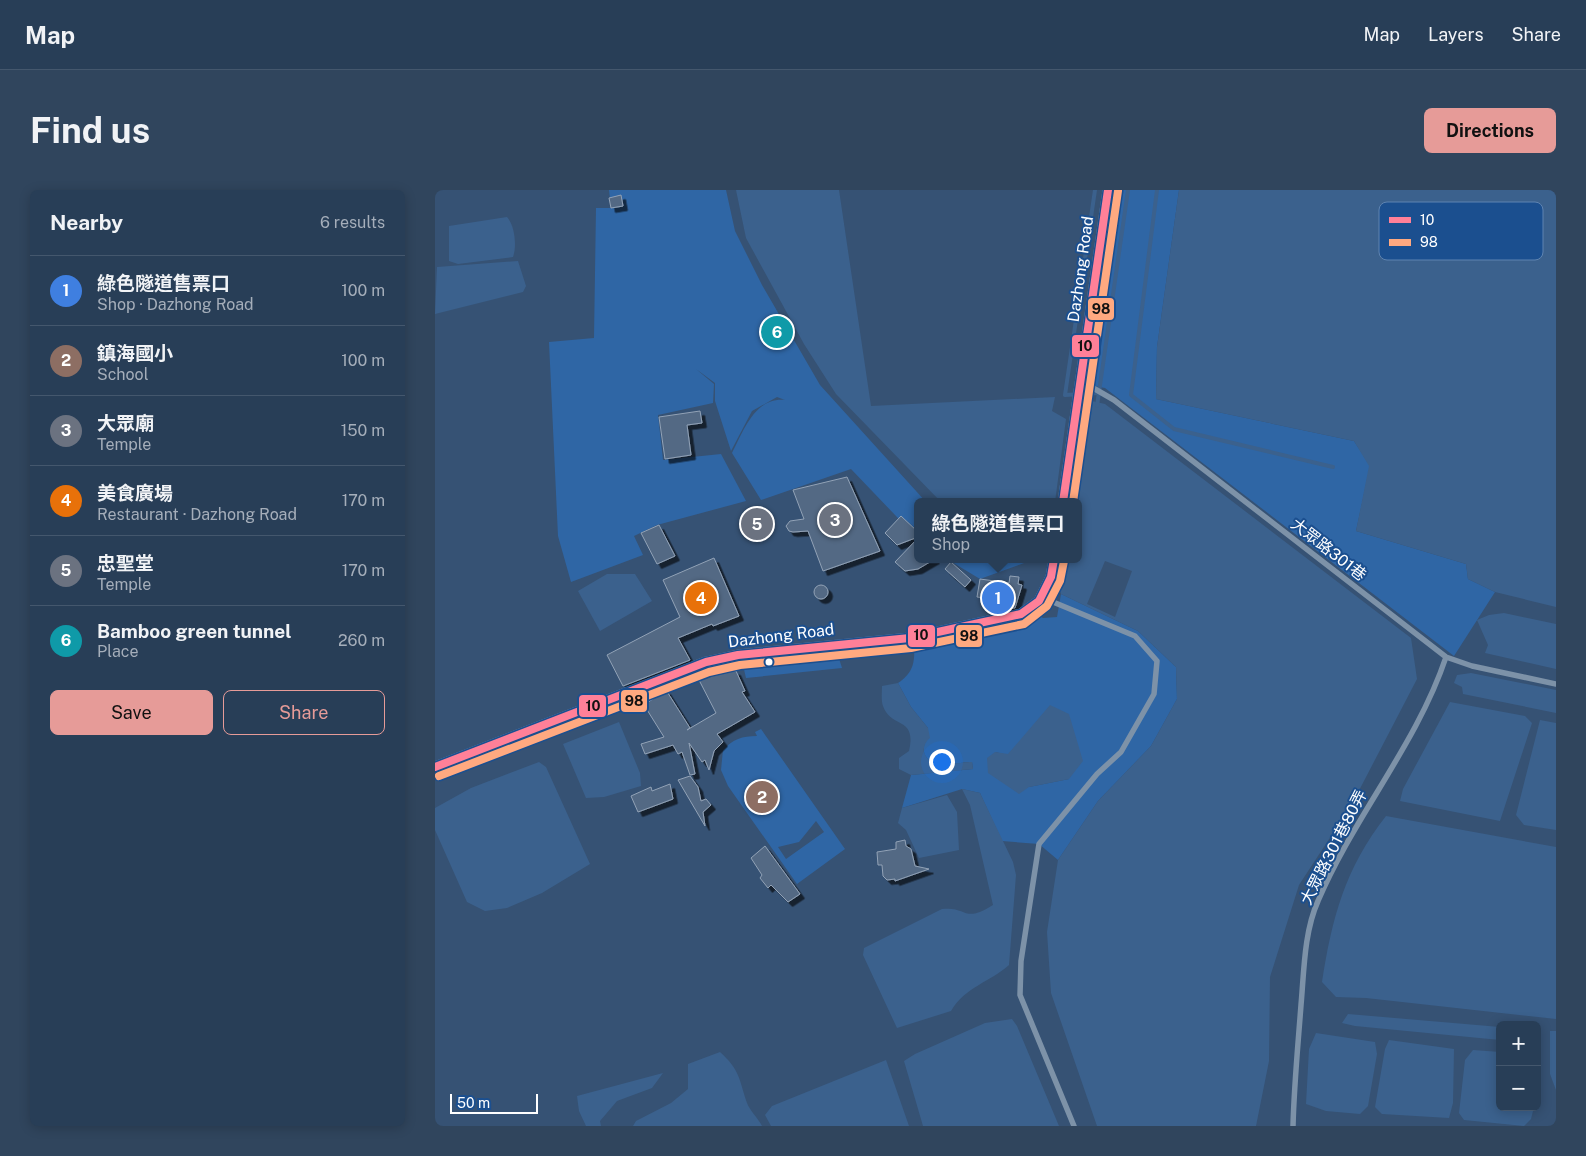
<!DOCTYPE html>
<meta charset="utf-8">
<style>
body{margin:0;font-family:"Public Sans","Noto Sans TC",sans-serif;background:#30455d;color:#f1f3f6}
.controls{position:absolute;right:15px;bottom:15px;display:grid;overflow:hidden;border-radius:8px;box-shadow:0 2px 12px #0003}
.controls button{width:45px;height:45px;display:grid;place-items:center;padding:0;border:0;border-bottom:1px solid #44576d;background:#283e57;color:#f1f3f6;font:25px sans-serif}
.scale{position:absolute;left:15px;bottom:12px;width:88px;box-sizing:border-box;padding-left:5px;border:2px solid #fff;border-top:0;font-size:14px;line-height:18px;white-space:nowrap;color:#fff;-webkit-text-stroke:4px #1b4f8f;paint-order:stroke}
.you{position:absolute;left:506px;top:571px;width:18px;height:18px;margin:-12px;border:4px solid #fff;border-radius:50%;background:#1a73e8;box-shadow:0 0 0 8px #1a73e833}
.badge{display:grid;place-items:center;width:32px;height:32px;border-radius:50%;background:#e69b98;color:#fff;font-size:16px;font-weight:700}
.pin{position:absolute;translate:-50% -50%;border:2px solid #fff;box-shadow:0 1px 5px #0006}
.popup{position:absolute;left:479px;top:308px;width:168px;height:65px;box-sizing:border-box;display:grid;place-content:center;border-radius:8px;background:#283e57;filter:drop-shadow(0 1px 4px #0005);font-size:16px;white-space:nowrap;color:#a5aeba}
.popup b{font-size:19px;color:#f1f3f6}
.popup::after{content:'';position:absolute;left:50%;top:100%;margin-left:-10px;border:10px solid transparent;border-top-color:#283e57}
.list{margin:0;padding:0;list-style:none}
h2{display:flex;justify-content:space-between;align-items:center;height:65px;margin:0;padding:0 20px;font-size:21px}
h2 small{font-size:16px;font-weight:400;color:#a5aeba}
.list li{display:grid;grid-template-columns:32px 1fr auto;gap:15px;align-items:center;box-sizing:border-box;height:70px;padding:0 20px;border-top:1px solid #44576d}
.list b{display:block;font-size:19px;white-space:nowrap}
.list p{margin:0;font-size:16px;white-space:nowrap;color:#a5aeba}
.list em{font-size:16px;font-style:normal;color:#a5aeba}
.actions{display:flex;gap:10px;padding:15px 20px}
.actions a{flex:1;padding:11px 0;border:1px solid #e69b98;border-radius:8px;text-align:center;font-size:18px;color:#e69b98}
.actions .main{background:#e69b98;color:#111}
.map{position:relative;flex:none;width:1121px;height:936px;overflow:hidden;border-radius:8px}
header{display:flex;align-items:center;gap:30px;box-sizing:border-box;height:70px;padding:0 25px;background:#283e57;border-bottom:1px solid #44576d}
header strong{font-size:24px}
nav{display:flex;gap:28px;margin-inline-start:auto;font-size:18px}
.intro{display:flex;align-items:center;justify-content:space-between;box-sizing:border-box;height:120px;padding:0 30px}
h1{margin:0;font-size:35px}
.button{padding:12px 22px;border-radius:8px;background:#e69b98;color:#111;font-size:18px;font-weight:700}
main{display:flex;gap:30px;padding:0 30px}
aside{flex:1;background:#283e57;border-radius:8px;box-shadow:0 2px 12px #0003}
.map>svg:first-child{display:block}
.green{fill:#2f66a5;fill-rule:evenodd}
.water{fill:#3b618d}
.pier{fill:#365274}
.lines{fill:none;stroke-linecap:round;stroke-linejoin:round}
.stream{stroke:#3b618d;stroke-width:4}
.building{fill:#526984;stroke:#92a2b6;filter:url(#shadow)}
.service{stroke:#7d92a8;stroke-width:5.5}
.minor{stroke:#7d92a8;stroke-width:11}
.bus-1-casing{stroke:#1b4f8f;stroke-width:11}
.bus-2-casing{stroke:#1b4f8f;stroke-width:11}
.bus-1{stroke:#ff8098;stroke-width:8}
.bus-2{stroke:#ffa980;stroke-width:8}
.bus-dot{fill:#fff;stroke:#1b4f8f;stroke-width:2}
.labels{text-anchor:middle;stroke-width:4;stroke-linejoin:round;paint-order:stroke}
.street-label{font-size:16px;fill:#fff;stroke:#1b4f8f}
.key{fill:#1b4f8f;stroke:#5f84b1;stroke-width:1}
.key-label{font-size:14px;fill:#fff}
.line-badge{stroke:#1b4f8f;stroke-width:2}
.pale-badge-label{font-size:14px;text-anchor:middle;font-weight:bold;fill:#111}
</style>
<header>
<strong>Map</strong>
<nav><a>Map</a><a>Layers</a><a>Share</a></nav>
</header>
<div class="intro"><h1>Find us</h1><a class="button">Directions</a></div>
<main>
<aside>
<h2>Nearby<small>6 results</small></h2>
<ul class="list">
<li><span class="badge" style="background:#3f7fe0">1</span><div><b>綠色隧道售票口</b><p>Shop · Dazhong Road</p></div><em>100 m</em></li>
<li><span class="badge" style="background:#8d6e63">2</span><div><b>鎮海國小</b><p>School</p></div><em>100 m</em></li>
<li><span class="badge" style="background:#6b7280">3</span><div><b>大眾廟</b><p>Temple</p></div><em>150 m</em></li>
<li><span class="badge" style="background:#e8710a">4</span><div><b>美食廣場</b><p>Restaurant · Dazhong Road</p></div><em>170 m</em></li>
<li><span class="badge" style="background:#6b7280">5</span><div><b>忠聖堂</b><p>Temple</p></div><em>170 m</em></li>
<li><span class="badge" style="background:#0f9aa8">6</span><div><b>Bamboo green tunnel</b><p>Place</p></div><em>260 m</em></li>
</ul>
<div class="actions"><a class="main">Save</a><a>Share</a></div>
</aside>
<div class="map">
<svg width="1121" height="936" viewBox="0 0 1121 936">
<defs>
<filter id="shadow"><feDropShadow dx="4.5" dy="4.5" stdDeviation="0" flood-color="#0009"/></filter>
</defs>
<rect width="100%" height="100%" fill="#365274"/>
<path class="green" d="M174,0H291L300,41L327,95L385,195L491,312H483V349L416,279L326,310L297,263C309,240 320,207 350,210L342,207L317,221L296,261L280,211V193L261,179L279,194L278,213L223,225L228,270L286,264L311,311L222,335L199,346L208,365L136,392L123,346L114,152L159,148L161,18H176Z
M679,0H744L722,157L721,209L919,251L935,276L921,341L1031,374L1033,389L1060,402L1019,466L670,198L659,196L651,188Z
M512,369H600L545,389Z
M626,404L703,441L741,477L742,509L716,556L663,611L623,670L604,654L567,651L545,603L527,599L467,618L476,585L538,579L537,572C524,572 493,580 489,562C488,556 492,545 493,538L476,517L463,493C479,482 480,472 479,453L563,436L603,425L608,428L622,427ZM586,551L634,589L594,597L560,562L573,565Z
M402,462L407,478L311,488L307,471Z
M326,539L410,659L362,694L293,596L286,580L288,560C298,549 307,546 322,546L320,542ZM381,631L389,642L351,669L343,657L364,652Z"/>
<path class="water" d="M301,0H404L436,216L620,207L617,221L631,229L620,312H506L401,204L369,154L311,48Z
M744,0H1121V417L1060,402L1033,389L1031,374L921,341L934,276L919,251L721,209L722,157Z
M72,27C80,36 82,56 78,67L23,74L14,71V36Z
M83,71L91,96L88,102L0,124L2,77Z
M657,211L670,214L976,448L982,489L917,614L864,695L835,787L834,871L821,936H662L616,803L612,742L623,670L663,611L716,556L742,509L741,477L703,441L626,404L624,399L629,369H643V312H639Z
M172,384H200L217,411L165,441L143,401Z
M1069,423L1121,434V479L1050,463L1053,455L1042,430L1054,425Z
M1036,483L1121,500V523L1028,504L1027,497L1019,493L1022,485Z
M463,493L476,517L493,538L495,548C491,551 488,557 489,562C493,580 525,572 537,572L538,579L476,585L464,579V568L474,561C482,526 456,539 448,516C446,511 447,502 447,496Z
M1015,512L1090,526L1097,533L1065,631L965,611L968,599Z
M615,515L634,524L648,571L634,589L594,597L584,604L553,583L552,568L560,562L573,564Z
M1105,530L1121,533V640L1089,635L1081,625Z
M184,532L205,583L206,596L169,607L151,608L128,554Z
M104,572L111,577L155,674L107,703L72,718L50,721L32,712L0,640V618L36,598Z
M527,599L545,603L578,672L581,685L574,775C554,793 531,796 516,821L462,838L428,765L429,758L507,719C533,716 528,734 558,715L535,615Z
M512,605L522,622L524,660L484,668L471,640L463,633L467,618Z
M951,626L1121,657V829L931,808L901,807L887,792C897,728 910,678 951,626Z
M913,824L1065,837V850L920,836L907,833Z
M577,829L582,836L624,936H488L469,871L480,864L550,833Z
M1115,841H1121V900L1115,884Z
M881,843L940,852L942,864L933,916L925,924L891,921L871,914L874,859Z
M954,850L1019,859L1018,913L1014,928L947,924L940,917L950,859Z
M1038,860L1065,862V917H1099L1096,929L1089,936L1029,930L1024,923L1030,870Z
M285,862C305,880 304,889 312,913C315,921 323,928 327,936H198L201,931L236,913L253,899V874Z
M451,870L474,936H336L330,925L337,916Z
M228,883L217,898L182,911L165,931L166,936H151L144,921L142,906Z"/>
<path class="pier" d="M670,371L697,381L680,427L652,414Z"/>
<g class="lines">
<path class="stream" d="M660,0L630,205L664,203
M722,0L696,205L739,239L898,277
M662,216L693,0"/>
</g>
<path class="building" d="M186,5L188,16L176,18L174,8Z
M265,221L267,233L252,235L256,265L230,269L224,227Z
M412,287L445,361L388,381L373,341L358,342L354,341L351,336L355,331L369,329L358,300Z
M466,326L483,342V347L462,355L450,343Z
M224,335L240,366L222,374L206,343Z
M483,348V369H500L483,379L470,381L460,372Z
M279,368L304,426L278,436L277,434L243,448L255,470L188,496L172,465L245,427L228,390Z
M516,372L536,390L530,397L510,379Z
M575,386L584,387L583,394L587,395L580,418H572L573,411L542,407L545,389L574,393Z
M379 402a7 7 0 1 1 14 0a7 7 0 1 1-14 0Z
M290,479L301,481L310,501L307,502L320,522L282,544L288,552L279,561L274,580L270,570L267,572L254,553L260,584L255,585L247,562L243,564L238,555L210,564L206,554L229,547L209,515L231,500L255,538L252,540L281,523L264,490Z
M255,586L263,597L266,611L271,609L276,615L268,622L270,636L243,590Z
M235,594L238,609L203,622L196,606L216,597L217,601Z
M470,650L471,656L476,659L480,676L494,679L460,691V689L452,690L448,686L447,675H443L442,662L461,659V652Z
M330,656L365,704L353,712L336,695L333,698L325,688L327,685L316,668Z"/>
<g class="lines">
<path class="service" d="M646,191L679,210L1011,467L1037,476L1121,494
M606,407L700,446L722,471L719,504L686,562L662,584L604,654L586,771L585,805L639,936
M858,936C859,896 863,855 866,815C869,782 869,742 883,711C919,626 982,554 1011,467"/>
<path class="minor" d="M628,312L673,0
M0,577L271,472L303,465L475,448L586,424L604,411L616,387L619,369"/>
<g class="bus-1-casing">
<path id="bus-1" d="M628,312L673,0
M0,577L271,472L303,465L475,448L586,424L604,411L616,387L619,369"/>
</g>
<g class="bus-2-casing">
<path id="bus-2" d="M638,312L683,1
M4,586L274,482L305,475L476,458L589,434L612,416L625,391L629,371"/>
</g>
<use href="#bus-1" class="bus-1"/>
<use href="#bus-2" class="bus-2"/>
</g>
<circle class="bus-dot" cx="334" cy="472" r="4.5"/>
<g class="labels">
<g class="street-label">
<text transform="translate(645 79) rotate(-82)" y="6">Dazhong Road</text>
<text transform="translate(894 359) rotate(38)" y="6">大眾路301巷</text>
<text transform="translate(346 445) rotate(-7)" y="6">Dazhong Road</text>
<text transform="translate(898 657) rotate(-63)" y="6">大眾路301巷80弄</text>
</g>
</g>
<rect x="944" y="12" width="164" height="58" rx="8" class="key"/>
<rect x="954" y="27" width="22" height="6" fill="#ff8098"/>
<rect x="954" y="49" width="22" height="7" fill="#ffa980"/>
<g class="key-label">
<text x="985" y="35">10</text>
<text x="985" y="57">98</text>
</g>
<g class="line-badge">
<rect x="652" y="107" width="28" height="24" rx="5" fill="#ffa980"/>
<rect x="636" y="144" width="29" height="24" rx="5" fill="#ff8098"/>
<rect x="472" y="434" width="29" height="24" rx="5" fill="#ff8098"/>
<rect x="520" y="434" width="28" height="24" rx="5" fill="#ffa980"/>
<rect x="185" y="499" width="28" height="24" rx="5" fill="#ffa980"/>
<rect x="143" y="504" width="29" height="24" rx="5" fill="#ff8098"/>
</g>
<g class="pale-badge-label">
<text x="666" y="124">98</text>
<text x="650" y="161">10</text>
<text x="486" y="450">10</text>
<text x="534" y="451">98</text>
<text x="199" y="516">98</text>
<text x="158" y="521">10</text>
</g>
</svg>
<div class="controls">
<button>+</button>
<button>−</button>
</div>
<div class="scale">50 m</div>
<div class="you"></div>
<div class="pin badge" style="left:563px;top:408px;background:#3f7fe0">1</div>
<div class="popup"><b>綠色隧道售票口</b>Shop</div>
<div class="pin badge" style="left:327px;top:607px;background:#8d6e63">2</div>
<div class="pin badge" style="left:400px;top:330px;background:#6b7280">3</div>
<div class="pin badge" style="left:266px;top:408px;background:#e8710a">4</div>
<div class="pin badge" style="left:322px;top:334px;background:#6b7280">5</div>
<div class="pin badge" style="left:342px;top:142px;background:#0f9aa8">6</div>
</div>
</main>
